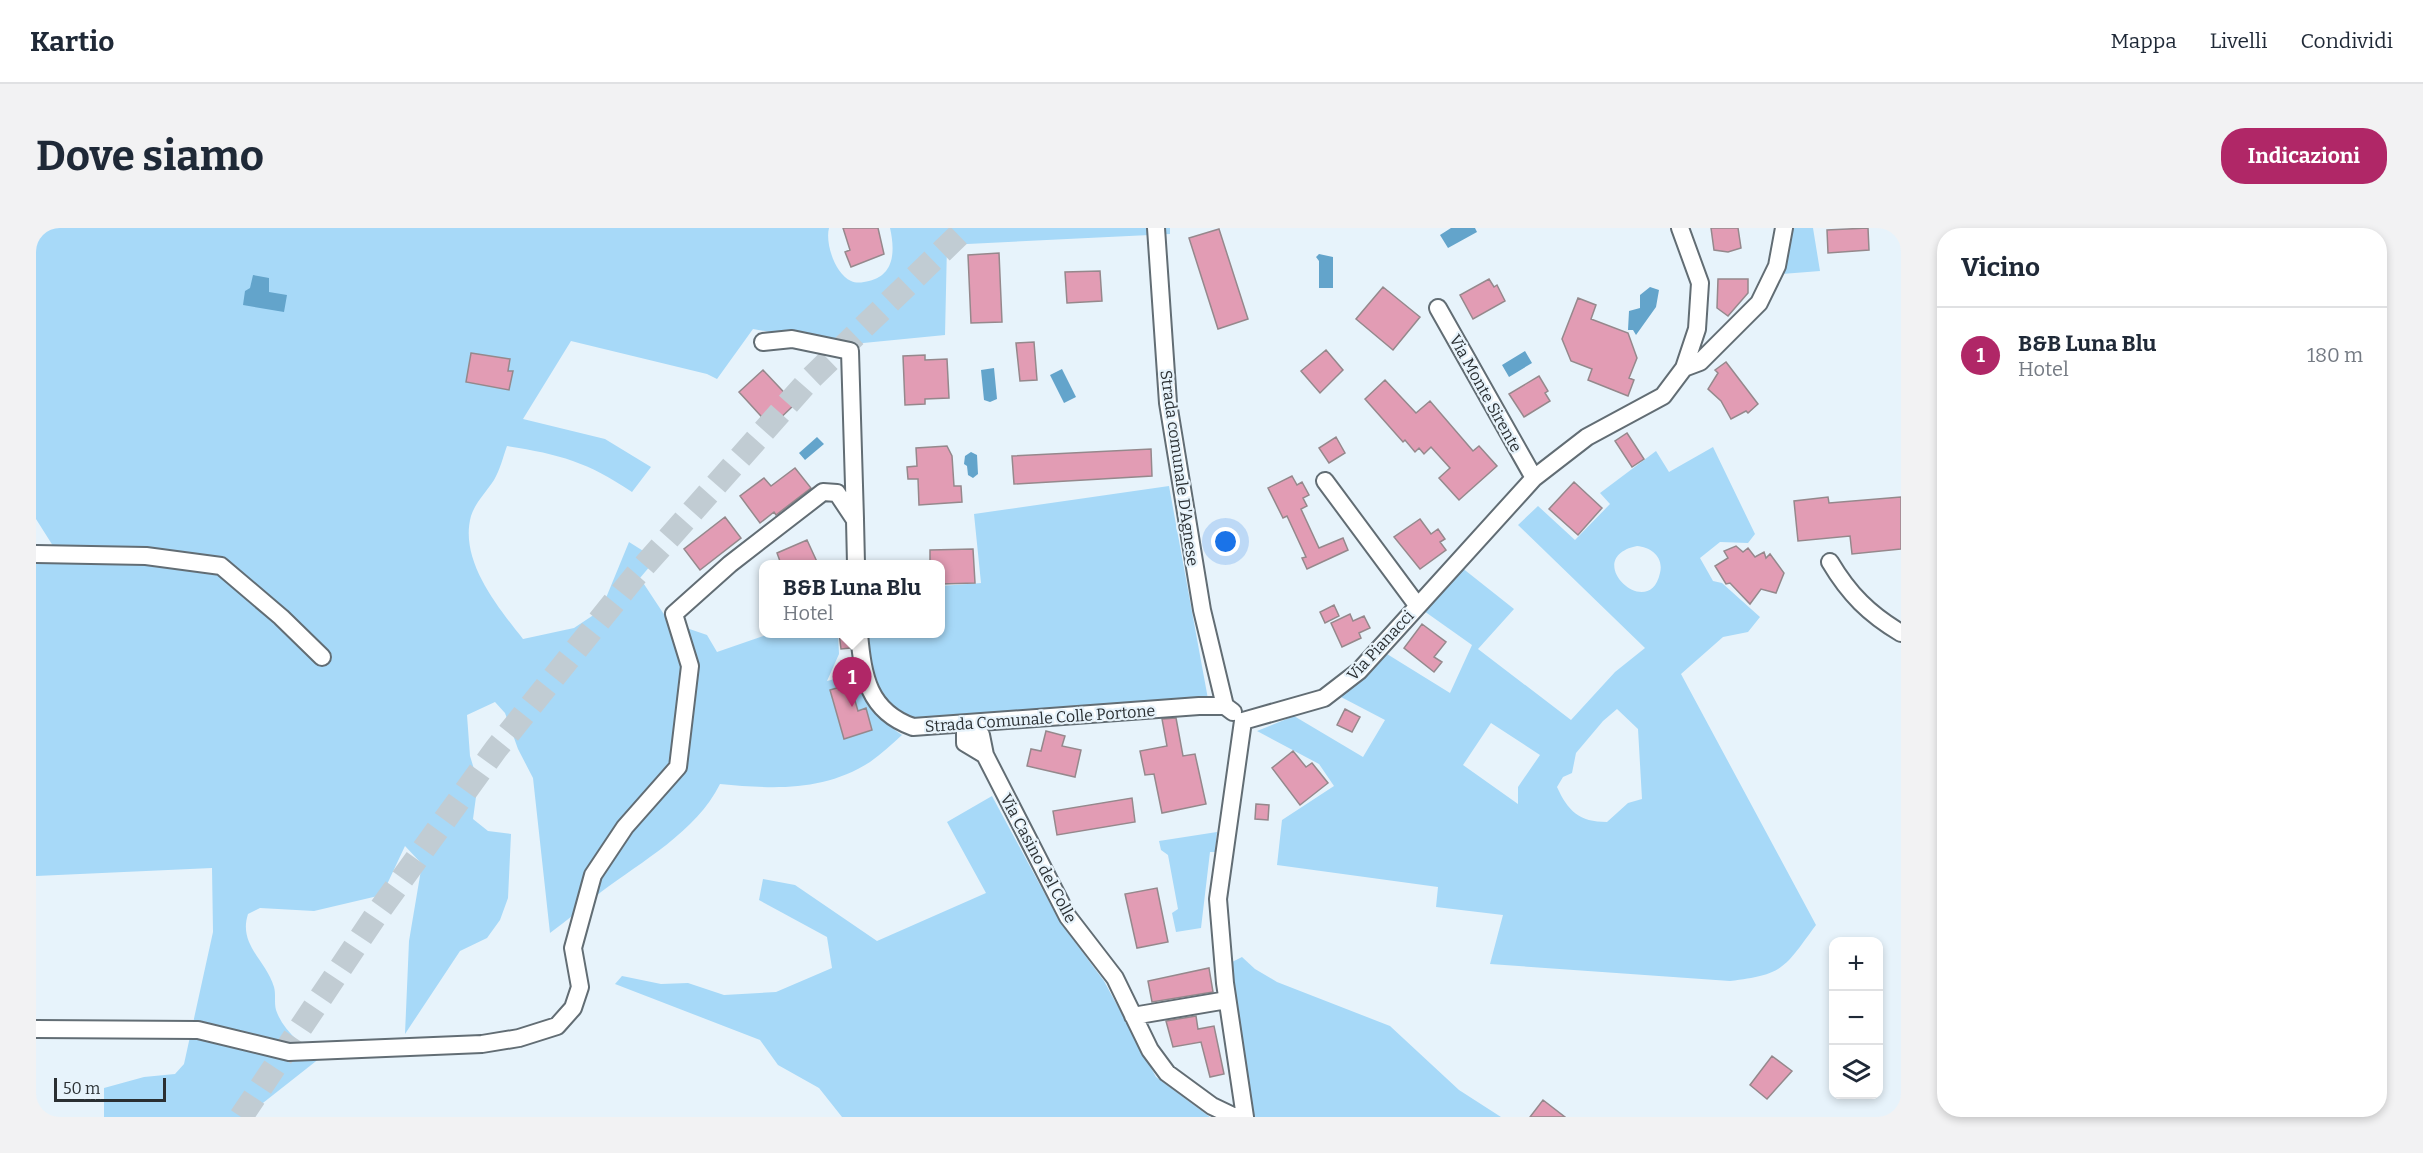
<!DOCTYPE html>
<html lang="it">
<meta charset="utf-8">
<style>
body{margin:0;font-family:Bitter,serif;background:#f2f2f3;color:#1f2937}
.controls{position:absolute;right:18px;bottom:18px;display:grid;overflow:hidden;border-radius:12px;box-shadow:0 3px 9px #0003}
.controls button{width:54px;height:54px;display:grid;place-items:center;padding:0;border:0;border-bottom:2px solid #e0e1e3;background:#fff;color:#1f2937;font:30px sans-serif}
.scale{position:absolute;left:18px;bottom:15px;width:112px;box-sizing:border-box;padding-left:6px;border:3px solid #2a2f32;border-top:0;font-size:16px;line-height:21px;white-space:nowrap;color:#2a2f32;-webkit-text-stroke:4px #e7f3fb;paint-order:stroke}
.you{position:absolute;left:1190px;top:314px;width:21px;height:21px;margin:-15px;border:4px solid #fff;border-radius:50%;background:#1a73e8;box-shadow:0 0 0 9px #1a73e833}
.badge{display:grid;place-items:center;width:39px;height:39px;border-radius:50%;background:#b02767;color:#fff;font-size:20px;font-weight:700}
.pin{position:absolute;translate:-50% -50px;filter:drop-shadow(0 2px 3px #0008)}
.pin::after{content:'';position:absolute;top:32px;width:21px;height:18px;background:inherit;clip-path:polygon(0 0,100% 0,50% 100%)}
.popup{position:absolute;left:723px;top:332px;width:186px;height:78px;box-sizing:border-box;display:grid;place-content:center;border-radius:12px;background:#fff;filter:drop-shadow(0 2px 4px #0005);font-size:20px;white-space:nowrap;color:#747a83}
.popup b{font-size:22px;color:#1f2937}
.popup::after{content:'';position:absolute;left:50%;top:100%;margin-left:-12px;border:12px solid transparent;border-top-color:#fff}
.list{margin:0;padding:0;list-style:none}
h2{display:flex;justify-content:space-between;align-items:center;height:78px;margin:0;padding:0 24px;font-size:26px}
h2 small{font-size:20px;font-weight:400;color:#747a83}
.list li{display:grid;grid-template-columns:39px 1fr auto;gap:18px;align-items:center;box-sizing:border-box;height:96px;padding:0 24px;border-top:2px solid #e0e1e3}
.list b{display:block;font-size:22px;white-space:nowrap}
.list p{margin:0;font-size:20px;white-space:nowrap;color:#747a83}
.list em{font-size:20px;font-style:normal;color:#747a83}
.icon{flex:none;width:33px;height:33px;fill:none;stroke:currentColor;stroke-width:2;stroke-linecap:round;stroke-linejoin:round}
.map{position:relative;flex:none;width:1865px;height:889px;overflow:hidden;border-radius:24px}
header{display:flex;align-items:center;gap:36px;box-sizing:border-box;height:84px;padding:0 30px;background:#fff;border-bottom:2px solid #e0e1e3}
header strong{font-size:28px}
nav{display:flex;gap:33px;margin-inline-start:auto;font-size:21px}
.intro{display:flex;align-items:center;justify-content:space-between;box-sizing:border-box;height:144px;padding:0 36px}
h1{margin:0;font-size:42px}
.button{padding:15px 27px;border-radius:24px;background:#b02767;color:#fff;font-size:21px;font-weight:700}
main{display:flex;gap:36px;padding:0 36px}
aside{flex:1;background:#fff;border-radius:24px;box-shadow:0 3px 9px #0003}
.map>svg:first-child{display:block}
.green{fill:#a7d9f8;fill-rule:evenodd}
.water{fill:#63a4cb}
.building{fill:#e29cb4;stroke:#95888c;stroke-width:1.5}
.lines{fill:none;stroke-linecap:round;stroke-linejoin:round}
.highway-tunnel{stroke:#c1ccd3;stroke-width:24;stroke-dasharray:24 12;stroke-linecap:butt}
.minor-casing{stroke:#626d74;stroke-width:20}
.minor{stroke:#fff;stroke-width:16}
.labels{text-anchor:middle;stroke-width:4.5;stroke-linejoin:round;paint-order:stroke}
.street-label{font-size:16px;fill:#2a2f32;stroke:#e7f3fb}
</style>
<header>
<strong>Kartio</strong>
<nav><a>Mappa</a><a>Livelli</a><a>Condividi</a></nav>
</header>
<div class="intro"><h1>Dove siamo</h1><a class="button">Indicazioni</a></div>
<main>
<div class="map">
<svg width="1865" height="889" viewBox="0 0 1865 889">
<rect width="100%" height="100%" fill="#e7f3fb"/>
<path class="green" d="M0,0H793C789,15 799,46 815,53C821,56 828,54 833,53C859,47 859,22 854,0H1134V6L911,17L909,107L807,117L717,101L681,151L671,146L535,113L487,191L569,211L615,239L596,264C552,234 523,226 471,218C467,229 464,242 458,252C451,263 439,275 435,288C423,332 461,378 487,411L538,400L565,382L593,314L620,331L604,350L633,394L671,407L681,424L733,406H802L803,426L791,453L818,446L821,448C833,478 840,489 866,507C856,516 845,526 834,534C787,564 736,561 684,556C660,604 606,633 565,664C548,678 532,692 514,705L497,550L482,521L469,485L459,474L431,487L434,528L442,554L437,591L452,603L475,606L472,670L464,692L451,710L424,723L369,806L373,713L386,636L369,618L346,667L278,683L224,680L212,686C202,717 230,732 238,759C240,766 238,775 240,782C247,803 267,818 284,830L209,889H68V860L108,849L139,846L148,836L177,704L176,640L0,648V320L24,329L0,291Z
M1753,0H1777L1784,43L1746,46Z
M1677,219L1719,306L1712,315L1684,314L1664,330L1677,353L1686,355L1724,389L1712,404L1687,409L1645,446L1780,697C1748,740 1749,746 1694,753L1454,736L1467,687L1400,679L1402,659L1241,637L1246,592L1298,558L1283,536L1221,503L1258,488L1327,529L1349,492L1305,469L1351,426L1414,465L1436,417L1388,383L1425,339L1478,381L1442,421L1535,492L1579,444L1609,420L1482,297L1502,278L1539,312L1574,276L1564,265L1620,223L1633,244ZM1601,318C1615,319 1628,329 1624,345C1613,396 1543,330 1601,318ZM1581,481L1602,501L1606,571L1592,575L1571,594C1543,594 1532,583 1521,559L1527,549L1536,545L1540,525L1567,493ZM1455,495L1504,527L1482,559V576L1427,537Z
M1133,258L1172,471L869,491L840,461L829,406H904L905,358L945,355L938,286Z
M956,568L1024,694L1068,753L1120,849L1174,889H806L783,860L742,837L724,812L579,756L586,748L625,756L652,755L688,767L740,764L796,740L791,709L723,672L727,651L759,657L841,713L950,665L911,594Z
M1181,604L1179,624H1174L1165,700L1140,704L1136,685L1142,681L1132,627L1125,622L1123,613Z
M1206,729L1219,741L1241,754L1354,798L1423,862L1465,889H1215L1192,736Z"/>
<path class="water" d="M1415,0H1439L1441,4L1412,20L1404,7Z
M1283,26L1297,29V60H1283V33L1280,29Z
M217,47L233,50V64L251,67L248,84L207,77L209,63L214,60Z
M1614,59L1623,62L1620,79L1600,107L1597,102H1592L1593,83L1604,80V67Z
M1489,123L1496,135L1473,149L1466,137Z
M958,140L961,171L954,174L948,172L945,142Z
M1026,141L1040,169L1028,175L1014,147Z
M781,209L788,216L769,232L763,225Z
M935,224L941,227L942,246L937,250L932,247L931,238L928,236L929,228Z"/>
<path class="building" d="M807,0H842L848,26L815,39L809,24L814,22Z
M1675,0H1702L1705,20L1692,24L1678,22Z
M1832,0L1833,22L1792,25L1791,2Z
M1183,1L1212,91L1182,101L1153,10Z
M963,25L966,94L935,95L932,27Z
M1064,43L1066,73L1031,75L1029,44Z
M1453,51L1458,59L1461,57L1469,73L1437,91L1424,67Z
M1682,51H1712V65L1692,88L1681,80Z
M1347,59L1384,89L1357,122L1320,91Z
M1542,70L1560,77L1555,91L1592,105L1601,130L1593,150L1598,152L1592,168L1552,152L1556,141L1535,133L1526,111Z
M998,114L1001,152L984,153L980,115Z
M1290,122L1307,142L1284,165L1265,143Z
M435,125L474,131L472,143H477L473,162L430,154Z
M889,127V132L911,131L913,170L889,171V176L869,177L867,128Z
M1690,134L1722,176L1712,185L1710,183L1695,191L1685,173L1672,161L1682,145L1679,142Z
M727,142L759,176L735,199L703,164Z
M1503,148L1512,163L1509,165L1514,173L1488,189L1473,166Z
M1349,152L1380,185L1394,173L1437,223L1443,218L1461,238L1423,272L1403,250L1414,240L1395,219L1388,226L1383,220L1379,224L1369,212L1367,214L1329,171Z
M1591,205L1608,231L1596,239L1579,213Z
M1300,209L1309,225L1293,235L1283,220Z
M911,218L916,228L918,258H925L926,274L883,277L882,251H872L871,239L881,238L880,220Z
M1115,221L1116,248L978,256L976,228Z
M759,240L775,260L740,287L738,284L724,295L704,268L728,250L735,258Z
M1256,248L1261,257L1266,254L1273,267L1267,270L1271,278L1265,281L1283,320L1307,310L1312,322L1271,341L1266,330L1270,329L1251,288L1247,290L1232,260Z
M1538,254L1566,280L1542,307L1513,281Z
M1792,269L1793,275L1865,269V321L1816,326L1814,308L1762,313L1758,273Z
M689,289L705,310L664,342L648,321Z
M1384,291L1395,306L1402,301L1409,311L1404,314L1410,322L1384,341L1358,309Z
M771,312L782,336H745L741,325Z
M1700,318L1707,324L1712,320L1719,329L1728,324L1730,330L1734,326L1748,345L1740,365L1725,361L1714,376L1694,355L1690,356L1679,338L1692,330L1688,323Z
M937,321L939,355L904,356V336H894V322Z
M1298,377L1303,388L1289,395L1284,384Z
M1314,386L1317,393L1328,388L1334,400L1323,405L1325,410L1306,419L1295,395Z
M1386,396L1410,414L1398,429L1406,434L1398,444L1368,420Z
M803,405H813L814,420L805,421Z
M814,456L822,483L830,480L836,502L808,511L794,462Z
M1309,481L1324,489L1316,504L1301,497Z
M1140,490L1147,528L1159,526L1170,576L1126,585L1118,546L1109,547L1104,523L1131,518L1126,491Z
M1010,503L1029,508L1026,518L1045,522L1039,549L991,538L995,521L1005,523Z
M1257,523L1270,539L1276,535L1292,555L1264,577L1236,540Z
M1096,570L1099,594L1021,607L1017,583Z
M1220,576L1233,577L1232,592L1219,591Z
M1121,660L1132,714L1101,720L1089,666Z
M1173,740L1177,764L1116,774L1112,753Z
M1160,788L1162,801L1178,798L1188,846L1174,849L1165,814L1137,819L1130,793Z
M1736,828L1756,843L1731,871L1714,857Z
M1507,872L1529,889H1494Z"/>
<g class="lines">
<path class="highway-tunnel" d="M205,889L340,687L460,521L600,347L774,151L930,0"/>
<g class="minor-casing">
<path id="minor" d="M1120,0L1132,175L1166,382L1189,478
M1402,80L1498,250
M727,114L756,111L814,123L819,291
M1648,140L1664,134L1723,75L1741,38L1748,0
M1289,253L1381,377
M0,326L110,328L185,338L245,389L286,429
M1794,334C1813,366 1833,386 1865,405
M823,406C827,448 832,483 877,499L1163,478H1189L1197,484
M1207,493L1288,470L1323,443L1498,250L1551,209L1627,168L1648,140L1661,101L1664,55L1644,0
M1207,493L1182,671L1189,755L1209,889
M929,496L945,507L949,527L1032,689L1079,750L1114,822L1131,845L1176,878L1199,889
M929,496V515L949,527
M1097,788L1191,772
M0,801L162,802L253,824L446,816L483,810L521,798L537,780L544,759L537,720L557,647L589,599L642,539L654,438L638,386L694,336L787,264L801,265L819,292L820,336"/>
</g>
<use href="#minor" class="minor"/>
</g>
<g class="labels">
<g class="street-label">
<text transform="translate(1450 165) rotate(61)" y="6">Via Monte Sirente</text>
<text transform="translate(1144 240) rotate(82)" y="6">Strada comunale D'Agnese</text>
<text transform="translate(1344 417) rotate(-47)" y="6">Via Pianacci</text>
<text transform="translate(1004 490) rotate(-4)" y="6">Strada Comunale Colle Portone</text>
<text transform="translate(1003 630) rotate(62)" y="6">Via Casino del Colle</text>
</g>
</g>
</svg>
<div class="controls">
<button>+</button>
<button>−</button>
<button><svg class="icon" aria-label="layers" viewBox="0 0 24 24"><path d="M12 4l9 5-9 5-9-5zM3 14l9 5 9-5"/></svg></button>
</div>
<div class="scale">50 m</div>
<div class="you"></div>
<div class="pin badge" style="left:816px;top:479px">1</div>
<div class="popup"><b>B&amp;B Luna Blu</b>Hotel</div>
</div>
<aside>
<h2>Vicino<small></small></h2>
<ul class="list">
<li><span class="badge">1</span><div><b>B&amp;B Luna Blu</b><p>Hotel</p></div><em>180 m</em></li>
</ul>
</aside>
</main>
